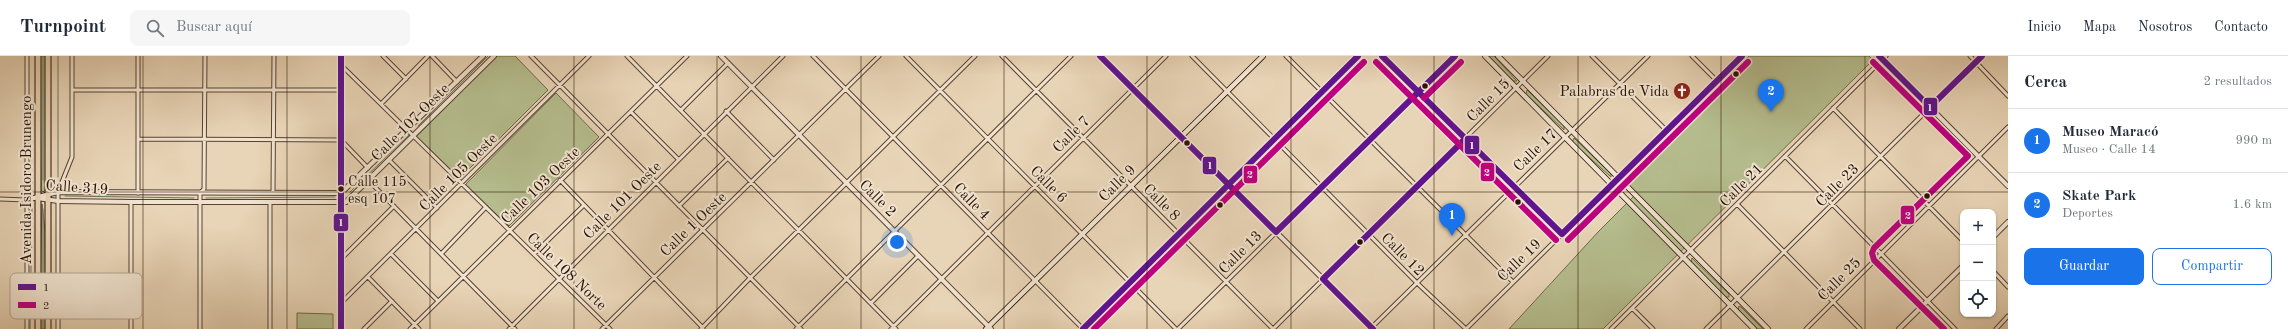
<!DOCTYPE html>
<html lang="es">
<meta charset="utf-8">
<style>
body{margin:0;font-family:"Old Standard TT",serif;background:#f6f6f7;color:#1f2937}
.controls{position:absolute;right:12px;bottom:12px;display:grid;overflow:hidden;border-radius:8px;box-shadow:0 1px 3px #0004}
.controls button{width:36px;height:36px;display:grid;place-items:center;padding:0;border:0;border-bottom:1px solid #e0e1e3;background:#fff;color:#1f2937;font:20px sans-serif}
.you{position:absolute;left:897px;top:186px;width:14px;height:14px;margin:-10px;border:3px solid #fff;border-radius:50%;background:#1a73e8;box-shadow:0 0 0 6px #1a73e833}
.badge{display:grid;place-items:center;width:26px;height:26px;border-radius:50%;background:#1a73e8;color:#fff;font-size:13px;font-weight:700}
.pin{position:absolute;translate:-50% -33px;filter:drop-shadow(0 1px 2px #0008)}
.pin::after{content:'';position:absolute;top:21px;width:14px;height:12px;background:inherit;clip-path:polygon(0 0,100% 0,50% 100%)}
.list{margin:0;padding:0;list-style:none}
h2{display:flex;justify-content:space-between;align-items:center;height:52px;margin:0;padding:0 16px;font-size:17px}
h2 small{font-size:13px;font-weight:400;color:#747a83}
.list li{display:grid;grid-template-columns:26px 1fr auto;gap:12px;align-items:center;box-sizing:border-box;height:64px;padding:0 16px;border-top:1px solid #e0e1e3}
.list b{display:block;font-size:15px;white-space:nowrap}
.list p{margin:0;font-size:13px;white-space:nowrap;color:#747a83}
.list em{font-size:13px;font-style:normal;color:#747a83}
.actions{display:flex;gap:8px;padding:12px 16px}
.actions a{flex:1;padding:9px 0;border:1px solid #1a73e8;border-radius:8px;text-align:center;font-size:14px;color:#1a73e8}
.actions .main{background:#1a73e8;color:#fff}
.icon{flex:none;width:22px;height:22px;fill:none;stroke:currentColor;stroke-width:2;stroke-linecap:round;stroke-linejoin:round}
.map{position:relative;flex:none;width:2008px;height:273px;overflow:hidden}
header{display:flex;align-items:center;gap:24px;box-sizing:border-box;height:56px;padding:0 20px;background:#fff;border-bottom:1px solid #e0e1e3}
header strong{font-size:19px}
nav{display:flex;gap:22px;margin-inline-start:auto;font-size:14px}
.search{width:280px;height:36px;background:#f6f6f7;display:flex;align-items:center;gap:10px;box-sizing:border-box;padding:0 14px;border-radius:8px;color:#747a83;font-size:15px}
main{display:flex}
aside{flex:1;background:#fff}
.map>svg:first-child{display:block}
.green{fill:#b5bd8e;stroke:#706747}
.lines{fill:none;stroke-linecap:round;stroke-linejoin:round}
.stream{stroke:#6c7566;stroke-width:1}
.minor-casing{stroke:#5a422e;stroke-width:5}
.tertiary-casing{stroke:#5a422e;stroke-width:6}
.secondary-casing{stroke:#2a1100;stroke-width:6}
.primary-casing{stroke:#2a1100;stroke-width:7}
.minor{stroke:#f0e3d0;stroke-width:3}
.tertiary{stroke:#f0e3d0;stroke-width:4}
.secondary{stroke:#f0e3d0;stroke-width:4.5}
.primary{stroke:#e8d4b6;stroke-width:5}
.bus-1-casing{stroke:#f0e3d0;stroke-width:9}
.bus-2-casing{stroke:#f0e3d0;stroke-width:9}
.bus-1{stroke:#60148e;stroke-width:6}
.bus-2{stroke:#be0080;stroke-width:6}
.grid{fill:none;stroke:#2a1100;stroke-width:1;stroke-opacity:0.55}
.bus-dot{fill:#2a1100;stroke:#f0e3d0;stroke-width:1.5}
.labels{text-anchor:middle;stroke-width:4;stroke-linejoin:round;paint-order:stroke}
.bus-label{font-size:14px;fill:#2a1100;stroke:#f0e3d0;text-anchor:start}
.poi-label{font-size:15px;fill:#2a1100;stroke:#f0e3d0;text-anchor:end}
.street-label{font-size:15px;fill:#2a1100;stroke:#f0e3d0}
.key{fill:#f0e3d0;stroke:#b5a492;stroke-width:1}
.key-label{font-size:11px;fill:#2a1100}
.line-badge{stroke:#f0e3d0;stroke-width:1.5}
.badge-label{font-size:11px;text-anchor:middle;font-weight:bold;fill:#fff}
</style>
<header>
<strong>Turnpoint</strong>
<div class="search"><svg class="icon" aria-label="search" viewBox="0 0 24 24"><circle cx="10" cy="10" r="6"/><path d="M15 15l6 6"/></svg>Buscar aquí</div>
<nav><a>Inicio</a><a>Mapa</a><a>Nosotros</a><a>Contacto</a></nav>
</header>
<main>
<div class="map">
<svg width="2008" height="273" viewBox="0 0 2008 273">
<rect width="100%" height="100%" fill="#e8d4b6"/>
<filter id="stains"><feTurbulence type="fractalNoise" baseFrequency=".005" numOctaves="4"/><feColorMatrix values="0 0 0 0 .2 0 0 0 0 .09 0 0 0 0 .02 0 0 0 .5 -.17"/></filter>
<radialGradient id="worn" r=".72"><stop offset=".6" stop-color="#630" stop-opacity="0"/><stop offset="1" stop-color="#630" stop-opacity=".3"/></radialGradient>
<path class="green" d="M40,0H46V133L43,136L41,134Z
M497,0H515L548,34L459,123L415,82Z
M1488,0H1494L1517,25H1513Z
M1749,0H1869L1873,4L1603,273H1509L1599,175L1634,140L1622,127Z
M1527,34L1564,70V74L1526,38Z
M556,37L599,81L509,170L465,129Z
M1574,82L1611,118V121L1572,86Z
M42,148L45,175L46,273H39Z
M1692,202L1729,238V241H1726L1691,206Z
M1739,250L1741,251L1763,273H1757L1738,254Z
M297,257L333,258V273H297Z"/>
<g class="lines">
<path class="stream" d="M418,70L488,0
M58,121V0
M43,124V0
M350,136L409,79
M32,138V126
M65,140L194,142
M206,142L335,141
M43,153V273
M30,273L32,152"/>
<g class="minor-casing">
<path id="minor" d="M27,0V273
M383,0L406,23
M432,0L457,26
M531,0L801,273
M627,0L896,273
M813,0L1083,273
M906,0L1176,273
M1002,0L1273,273
M1192,0L1417,227L1466,273L1742,0
M1286,0L1513,226
M1382,0L1562,178
M1592,0L1667,75
M1692,0L1717,25
M1970,0L2008,40
M341,9L610,273
M72,34H341
M381,48L428,0
M1833,52L1963,185
M681,54L728,7
M726,55L774,104
M631,56L678,103
M138,83L341,84L368,112
M1785,100L1955,273
M389,104L437,152
M368,124L515,273
M560,124L703,272
M138,137V0
M273,137L274,0
M0,143L26,144
M1737,148L1860,273
M679,150L728,102
M391,198L438,245
M441,198L486,151
M534,198L584,149
M341,203L394,150
M1993,215L2008,231
M368,221L419,273
M341,247L589,0
M871,247L918,200
M1632,252L1653,273
M58,273V136L72,101V0
M131,273V146
M200,273V137L204,133L205,0
M270,273V147
M364,273L392,245
M410,273L687,0
M509,273L783,0
M602,273L879,0
M701,273L750,222L975,0
M796,273L1071,0
M891,273L1166,0
M1083,273L1358,0
M1178,273L1455,0
M1273,273L1548,0
M1370,273L1648,0
M1611,273L1886,0
M1706,273L1982,0
M1806,273L2008,71
M1996,273L2008,260"/>
</g>
<g class="tertiary-casing">
<path id="tertiary" d="M721,0L991,273
M1100,0L1373,273
M1879,0L2008,130
M37,142L58,145L131,146H346L494,0
M26,144L58,136L341,137L483,0
M1993,181L2008,166
M341,273V0
M1899,273L1963,210"/>
</g>
<g class="secondary-casing">
<path id="secondary" d="M1485,0L1754,273
M1498,0L1768,273
M986,273L1263,0"/>
</g>
<g class="primary-casing">
<path id="primary" d="M38,273V0
M48,273V0"/>
</g>
<use href="#minor" class="minor"/>
<use href="#tertiary" class="tertiary"/>
<use href="#secondary" class="secondary"/>
<use href="#primary" class="primary"/>
<g class="bus-1-casing">
<path id="bus-1" d="M341,0V273
M1100,0L1276,176L1455,0
M1382,0L1562,178
M1879,0L1930,51L1982,0
M1562,178L1742,0
M1083,273L1358,0
M1373,273L1323,223L1465,83"/>
</g>
<g class="bus-2-casing">
<path id="bus-2" d="M1376,6L1556,184
M1873,6L1968,100L1874,192L1872,197L1874,204L1944,273
M1424,42L1461,6
M1568,184L1748,6
M1094,273L1364,6"/>
</g>
<use href="#bus-1" class="bus-1"/>
<use href="#bus-2" class="bus-2"/>
</g>
<path class="grid" d="M143,0V273M287,0V273M430,0V273M574,0V273M717,0V273M861,0V273M1004,0V273M1147,0V273M1291,0V273M1434,0V273M1578,0V273M1721,0V273M1865,0V273M0,136H2008"/>
<defs>
<g id="church-disc" transform="scale(0.9)"><circle r="9.5" fill="#8f2418" stroke="#f0e3d0"/><path d="M-1.2-6h2.4v3.5h3.3v2.4h-3.3V6h-2.4V-.1h-3.3v-2.4h3.3Z" fill="#fff"/></g>
</defs>
<g fill-rule="evenodd">
<use href="#church-disc" x="1682" y="35"/>
</g>
<g class="bus-dot">
<circle cx="1736" cy="18" r="3.5"/>
<circle cx="1425" cy="30" r="3.5"/>
<circle cx="1187" cy="87" r="3.5"/>
<circle cx="341" cy="133" r="3.5"/>
<circle cx="1927" cy="140" r="3.5"/>
<circle cx="1518" cy="146" r="3.5"/>
<circle cx="1220" cy="149" r="3.5"/>
<circle cx="1360" cy="186" r="3.5"/>
</g>
<g class="labels">
<g class="bus-label">
<text x="348" y="130">Calle 115<tspan x="348" dy="17">esq 107</tspan></text>
</g>
<g class="poi-label">
<text x="1669" y="40">Palabras de Vida</text>
</g>
<g class="street-label">
<text transform="translate(1488 44) rotate(-45)" y="5">Calle 15</text>
<text transform="translate(410 66) rotate(-45)" y="5">Calle 107 Oeste</text>
<text transform="translate(1071 78) rotate(-45)" y="5">Calle 7</text>
<text transform="translate(1535 94) rotate(-44)" y="5">Calle 17</text>
<text transform="translate(458 116) rotate(-45)" y="5">Calle 105 Oeste</text>
<text transform="translate(26 124) rotate(-90)" y="5">Avenida Isidoro Brunengo</text>
<text transform="translate(1117 127) rotate(-45)" y="5">Calle 9</text>
<text transform="translate(1049 128) rotate(45)" y="5">Calle 6</text>
<text transform="translate(540 129) rotate(-44)" y="5">Calle 103 Oeste</text>
<text transform="translate(1741 129) rotate(-45)" y="5">Calle 21</text>
<text transform="translate(1837 129) rotate(-45)" y="5">Calle 23</text>
<text transform="translate(77 131) rotate(4)" y="5">Calle 319</text>
<text transform="translate(878 142) rotate(45)" y="5">Calle 2</text>
<text transform="translate(622 144) rotate(-45)" y="5">Calle 101 Oeste</text>
<text transform="translate(972 145) rotate(46)" y="5">Calle 4</text>
<text transform="translate(1162 146) rotate(45)" y="5">Calle 8</text>
<text transform="translate(693 168) rotate(-44)" y="5">Calle 1 Oeste</text>
<text transform="translate(1240 196) rotate(-45)" y="5">Calle 13</text>
<text transform="translate(1403 198) rotate(45)" y="5">Calle 12</text>
<text transform="translate(1519 204) rotate(-44)" y="5">Calle 19</text>
<text transform="translate(567 215) rotate(44)" y="5">Calle 108 Norte</text>
<text transform="translate(1839 223) rotate(-45)" y="5">Calle 25</text>
</g>
</g>
<rect x="10" y="217" width="132" height="46" rx="6" class="key"/>
<rect x="18" y="228" width="18" height="6" fill="#60148e"/>
<rect x="18" y="246" width="18" height="6" fill="#be0080"/>
<g class="key-label">
<text x="43" y="235">1</text>
<text x="43" y="253">2</text>
</g>
<g class="line-badge">
<rect x="1923" y="41" width="15" height="19" rx="4" fill="#60148e"/>
<rect x="1464" y="79" width="16" height="20" rx="4" fill="#60148e"/>
<rect x="1202" y="100" width="15" height="19" rx="4" fill="#60148e"/>
<rect x="1480" y="106" width="15" height="20" rx="4" fill="#be0080"/>
<rect x="1243" y="109" width="15" height="19" rx="4" fill="#be0080"/>
<rect x="1900" y="149" width="15" height="20" rx="4" fill="#be0080"/>
<rect x="333" y="157" width="16" height="19" rx="4" fill="#60148e"/>
</g>
<g class="badge-label">
<text x="1930" y="55">1</text>
<text x="1472" y="93">1</text>
<text x="1210" y="113">1</text>
<text x="1487" y="120">2</text>
<text x="1250" y="122">2</text>
<text x="1908" y="163">2</text>
<text x="341" y="170">1</text>
</g>
<rect width="100%" height="100%" filter="url(#stains)"/>
<rect width="100%" height="100%" fill="url(#worn)"/>
</svg>
<div class="controls">
<button>+</button>
<button>−</button>
<button><svg class="icon" aria-label="locate" viewBox="0 0 24 24"><circle cx="12" cy="12" r="6"/><path d="M12 2v4M12 18v4M2 12h4M18 12h4"/></svg></button>
</div>
<div class="you"></div>
<div class="pin badge" style="left:1452px;top:180px">1</div>
<div class="pin badge" style="left:1771px;top:56px">2</div>
</div>
<aside>
<h2>Cerca<small>2 resultados</small></h2>
<ul class="list">
<li><span class="badge">1</span><div><b>Museo Maracó</b><p>Museo · Calle 14</p></div><em>990 m</em></li>
<li><span class="badge">2</span><div><b>Skate Park</b><p>Deportes</p></div><em>1.6 km</em></li>
</ul>
<div class="actions"><a class="main">Guardar</a><a>Compartir</a></div>
</aside>
</main>
